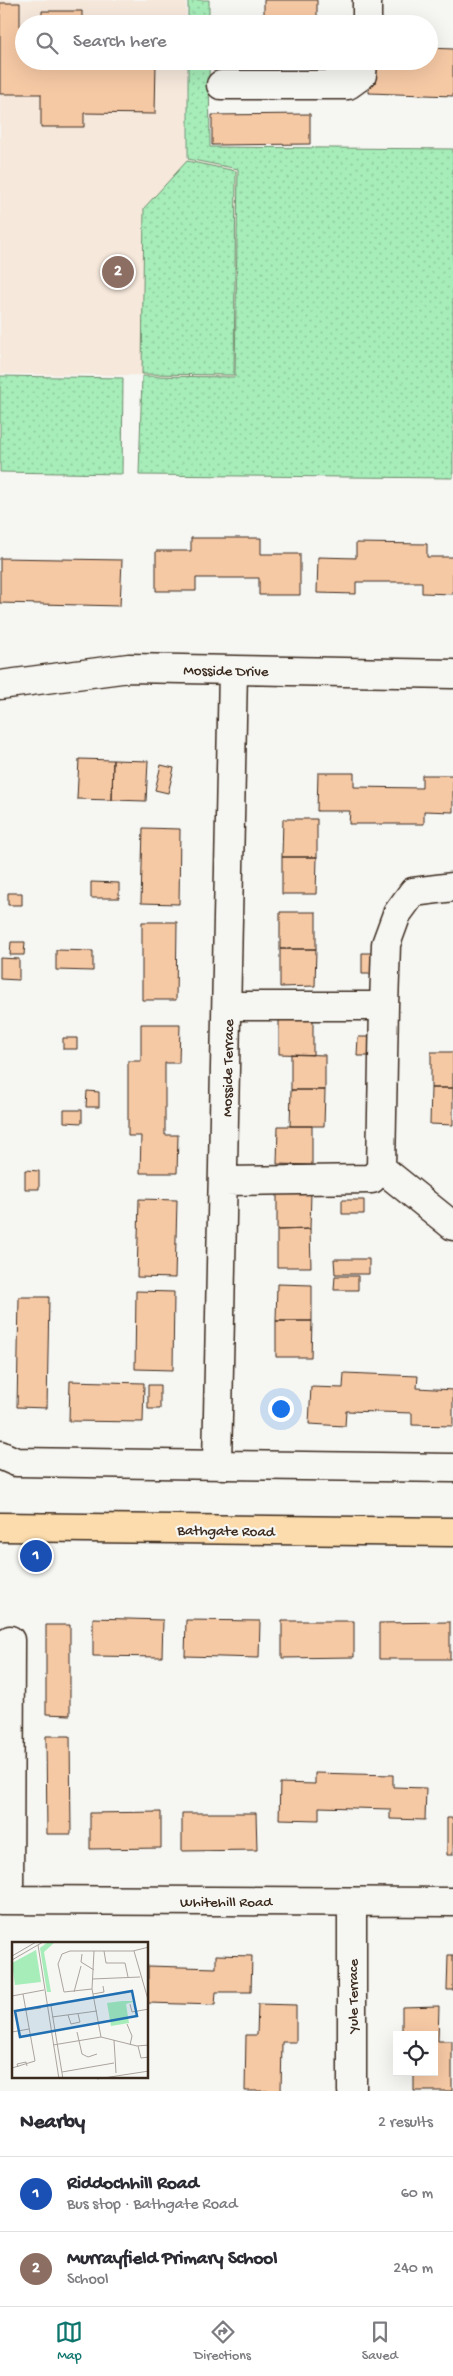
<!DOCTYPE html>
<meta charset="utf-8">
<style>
body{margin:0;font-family:"Gochi Hand",sans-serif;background:#f7f7f7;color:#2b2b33}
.controls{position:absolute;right:15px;bottom:15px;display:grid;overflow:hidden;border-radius:0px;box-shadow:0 5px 20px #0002}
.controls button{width:45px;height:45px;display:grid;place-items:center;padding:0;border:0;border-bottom:1px solid #e1e1e2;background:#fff;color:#2b2b33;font:25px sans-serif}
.you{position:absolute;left:280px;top:1408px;width:18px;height:18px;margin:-12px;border:4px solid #fff;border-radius:50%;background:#1a73e8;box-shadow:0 0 0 8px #1a73e833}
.badge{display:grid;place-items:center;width:32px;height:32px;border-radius:50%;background:#0f766e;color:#fff;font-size:16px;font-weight:700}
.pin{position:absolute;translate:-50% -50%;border:2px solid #fff;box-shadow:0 1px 5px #0006}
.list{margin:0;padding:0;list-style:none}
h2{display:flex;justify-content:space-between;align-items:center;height:65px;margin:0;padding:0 20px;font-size:21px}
h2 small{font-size:16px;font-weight:400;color:#7c7c81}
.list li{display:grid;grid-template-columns:32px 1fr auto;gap:15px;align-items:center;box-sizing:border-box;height:75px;padding:0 20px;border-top:1px solid #e1e1e2}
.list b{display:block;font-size:19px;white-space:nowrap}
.list p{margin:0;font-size:16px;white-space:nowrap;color:#7c7c81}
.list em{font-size:16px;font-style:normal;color:#7c7c81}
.icon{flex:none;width:28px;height:28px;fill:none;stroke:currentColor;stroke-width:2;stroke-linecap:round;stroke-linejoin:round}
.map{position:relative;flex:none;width:453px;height:2091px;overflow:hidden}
.search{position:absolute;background:#fff;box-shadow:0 5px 20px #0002;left:15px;right:15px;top:15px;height:55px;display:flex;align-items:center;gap:12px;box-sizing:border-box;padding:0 18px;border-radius:28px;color:#7c7c81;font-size:19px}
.sheet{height:215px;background:#fff}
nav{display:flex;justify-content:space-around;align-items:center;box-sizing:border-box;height:70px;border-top:1px solid #e1e1e2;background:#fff;font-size:14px;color:#7c7c81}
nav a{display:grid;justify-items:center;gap:2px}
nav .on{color:#0f766e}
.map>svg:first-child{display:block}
.built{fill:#f6e8db}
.grass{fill:url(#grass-dots);stroke:#708c6c}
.building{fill:#f6c9a5;stroke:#3b2a1e}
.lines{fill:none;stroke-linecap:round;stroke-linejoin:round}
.minor-casing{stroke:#3b2a1e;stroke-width:31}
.major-casing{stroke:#3b2a1e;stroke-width:31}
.minor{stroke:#f6f6f2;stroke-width:28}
.major{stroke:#fcdcac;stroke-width:28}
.labels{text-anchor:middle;stroke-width:4.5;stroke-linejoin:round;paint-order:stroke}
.street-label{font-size:15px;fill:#3b2a1e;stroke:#f6f6f2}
.inset-road{fill:none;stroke:#aba49d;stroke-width:1}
.view{fill:#1f6fb2;fill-opacity:0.15;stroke:#1f6fb2;stroke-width:2.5}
.inset-edge{fill:none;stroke:#3b2a1e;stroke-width:2.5}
</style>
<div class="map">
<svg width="453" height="2091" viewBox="0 0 453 2091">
<defs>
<pattern id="grass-dots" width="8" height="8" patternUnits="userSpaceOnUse" patternTransform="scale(1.25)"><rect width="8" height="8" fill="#a6edb9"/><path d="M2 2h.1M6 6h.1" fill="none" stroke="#90cb9f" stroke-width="1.8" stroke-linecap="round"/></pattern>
</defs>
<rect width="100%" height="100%" fill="#f6f6f2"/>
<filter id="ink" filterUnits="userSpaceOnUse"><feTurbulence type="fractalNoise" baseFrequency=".02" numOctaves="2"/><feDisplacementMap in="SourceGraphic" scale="10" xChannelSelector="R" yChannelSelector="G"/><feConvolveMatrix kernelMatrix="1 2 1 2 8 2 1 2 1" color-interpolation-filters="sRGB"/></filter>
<g filter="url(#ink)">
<path class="built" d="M0,0H186V24H24V61H187V160L237,170L234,376L0,374Z"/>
<path class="grass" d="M188,0H209V24H188Z
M188,61H209L210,147L453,149V478L139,475L142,376L235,377L238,169L188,159Z
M187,161L236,171L234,375L142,374L144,208Z
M0,376L123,378L122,474L0,472Z"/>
<path class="building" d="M264,0H317V24H264Z
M0,3H20V48H24V61H156L155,114L84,113V127H41V94H0Z
M42,11H82V24H42Z
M429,48L453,49V96L369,93L371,61H429Z
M213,61H295V64L213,65Z
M310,114V144L212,145V115Z
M191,538H261V554H300V595H259V578H196V591H156V551H191Z
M356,543L427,544V557H453V594L422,593V582H356V594L317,593L318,557L356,558Z
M0,558L122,560L120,606L0,603Z
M79,759L113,760L112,800L77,799Z
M113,760L148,761L146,801L112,800Z
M161,765L174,768L168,793L155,790Z
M318,773H354V787L422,788V775H453V812L424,811V824H349L350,811H317Z
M283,819H317V857H282Z
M143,828L180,829L179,904L141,903Z
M282,857H317L316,894H282Z
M91,882L119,883V898H91Z
M8,893H22V905H8Z
M280,912H316V949H280Z
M142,922H177L176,1000H142Z
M11,942H25L24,955H10Z
M280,949H316L315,986L280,987Z
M56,950L93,951V971L56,970Z
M362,953H376V974H362Z
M0,958L19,959V980L0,979Z
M279,1017H313V1055L279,1054Z
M141,1024H180L179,1063H165V1135H178L177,1173H140L141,1136H128V1061H141Z
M358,1037H373L372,1056H357Z
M63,1038H77V1049H63Z
M431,1052H453V1088H431Z
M291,1054L325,1055V1090H291Z
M431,1088H453V1125L430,1124Z
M291,1090H325L324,1126H290Z
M87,1091L99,1092V1107H86Z
M64,1110H82V1123L64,1122Z
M278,1126H312V1165L277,1164Z
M25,1170L39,1171V1189H25Z
M277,1192H311L310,1229L277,1230Z
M139,1199L177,1200L175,1278L137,1277Z
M342,1200H364V1214H342Z
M310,1229L311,1267H277V1230Z
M334,1259H369V1274H335Z
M335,1276H358V1290H334Z
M277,1284L312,1285V1321H276Z
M136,1291L174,1292L173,1370L135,1369Z
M19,1297H49L47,1408L17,1407Z
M276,1321H312L311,1357H276Z
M344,1373L418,1376L417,1388L453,1390V1426L412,1425V1413L346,1411L345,1426L309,1424L311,1387L343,1388Z
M70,1381L144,1383L143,1422L69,1421Z
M148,1385H160V1409H148Z
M93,1618L163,1620L162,1657L93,1656Z
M186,1620L260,1621L259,1658L185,1656Z
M282,1621H354V1657L282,1658Z
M450,1622V1659H379V1623Z
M46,1625H70V1715L46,1714Z
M46,1736H70L71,1834H47Z
M315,1773L393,1775V1787L426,1788L425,1820L390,1819V1809L319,1807V1820L279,1819L280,1783L315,1784Z
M161,1812V1848L90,1849V1813Z
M182,1813H256L257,1850L182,1851Z
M447,1818H453V1855H447Z
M216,1955L252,1956L251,1992H216L215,2005L148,2003V1966L216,1968Z
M448,1955H453V1990H447Z
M258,2004L296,2005V2042H282L281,2091H245L246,2035H257Z
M439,2006L438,2041H452V2091H414V2072H434V2035H402V2007Z"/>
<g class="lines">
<g class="minor-casing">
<path id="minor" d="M367,24V0
M221,85H348L362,75L363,61
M0,685L129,668L453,674
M384,1006L386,944L397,914L413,892L453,887
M381,1168L453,1226
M225,1181L372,1179L381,1168L384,1006H228
M0,1455L16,1462L453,1468
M217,1465L233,670
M0,1900L453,1902
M9,1900L10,1640
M352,1902V2091"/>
</g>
<g class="major-casing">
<path id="major" d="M0,1527L453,1532"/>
</g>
<use href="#minor" class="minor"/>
<use href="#major" class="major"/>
</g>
</g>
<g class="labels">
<g class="street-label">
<text transform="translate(226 670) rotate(1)" y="5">Mosside Drive</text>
<text transform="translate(227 1068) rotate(-89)" y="5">Mosside Terrace</text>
<text transform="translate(226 1530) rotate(1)" y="5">Bathgate Road</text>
<text x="226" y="1906">Whitehill Road</text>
<text transform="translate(352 1996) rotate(-90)" y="5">Yule Terrace</text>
</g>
</g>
<g transform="translate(12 1942)">
<rect width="136" height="136" fill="#f6f6f2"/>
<path d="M110,59H124L114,62L117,81L99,84L95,61Z" fill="#a6edb9"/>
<path d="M36,0H43L32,10L39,50H35L28,6ZM24,8L29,40L3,43L0,21Z" fill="#a6edb9"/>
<path class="inset-road" d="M26,3L47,137M82,9L80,47L89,95M92,9L94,21H113L116,35M122,9L137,61M70,12L69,20L82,28M0,14L24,0M0,18L31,0M80,37L128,35M80,47L52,50L46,22L50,12L58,9H121L137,5M62,50L69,24M81,52L92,50L91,44M0,54L32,48M46,61L39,64L51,137M118,62L120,70L137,67M14,68L29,66M56,73L59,82L68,80L66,72M40,75L85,69M115,82L120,94L118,103M0,90L17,87M65,90L70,112L76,115L85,112M102,98L104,131M41,103L89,95L125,104L137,103M126,104L129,116L137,115M6,125L5,122L14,120L15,124M0,126L23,119L11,52M50,130L102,121M85,137L137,129"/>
<path class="view" d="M120,49L125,74L8,95L3,69Z"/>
<rect width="136" height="136" class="inset-edge"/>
</g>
</svg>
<div class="controls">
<button><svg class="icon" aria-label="locate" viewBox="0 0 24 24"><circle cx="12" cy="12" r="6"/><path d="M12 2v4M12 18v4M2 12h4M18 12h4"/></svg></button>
</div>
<div class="you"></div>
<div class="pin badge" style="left:36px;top:1556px;background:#1a4fb4">1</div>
<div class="pin badge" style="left:118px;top:272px;background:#8d6e63">2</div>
<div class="search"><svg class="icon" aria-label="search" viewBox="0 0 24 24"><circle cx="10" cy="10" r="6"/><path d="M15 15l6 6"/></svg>Search here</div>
</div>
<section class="sheet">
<h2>Nearby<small>2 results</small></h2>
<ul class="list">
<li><span class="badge" style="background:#1a4fb4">1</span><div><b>Riddochhill Road</b><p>Bus stop · Bathgate Road</p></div><em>60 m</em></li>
<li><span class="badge" style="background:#8d6e63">2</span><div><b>Murrayfield Primary School</b><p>School</p></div><em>240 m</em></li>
</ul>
</section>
<nav>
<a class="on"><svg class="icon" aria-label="map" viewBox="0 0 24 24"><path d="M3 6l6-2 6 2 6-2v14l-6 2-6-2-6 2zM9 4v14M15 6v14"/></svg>Map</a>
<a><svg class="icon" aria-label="directions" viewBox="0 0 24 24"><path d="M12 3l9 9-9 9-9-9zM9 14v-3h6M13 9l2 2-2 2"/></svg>Directions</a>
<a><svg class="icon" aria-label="saved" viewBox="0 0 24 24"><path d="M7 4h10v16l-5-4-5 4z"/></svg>Saved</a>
</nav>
